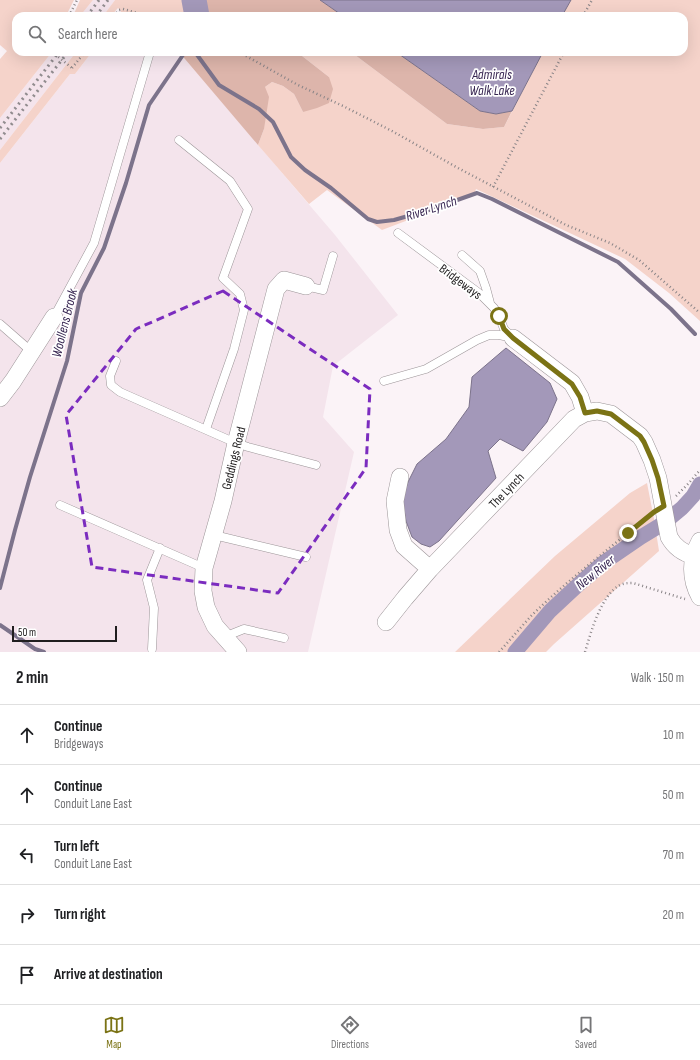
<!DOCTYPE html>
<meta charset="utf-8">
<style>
body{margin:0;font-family:"Sofia Sans Condensed",sans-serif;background:#f2f2f2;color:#202124}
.scale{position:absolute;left:12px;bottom:10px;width:105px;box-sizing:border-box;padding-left:4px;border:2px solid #201e1f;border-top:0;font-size:11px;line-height:14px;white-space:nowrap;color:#201e1f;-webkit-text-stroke:3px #fff;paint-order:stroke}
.stop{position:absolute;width:12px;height:12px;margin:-9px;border:3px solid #7b7315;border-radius:50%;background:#fff}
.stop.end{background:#7b7315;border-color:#fff;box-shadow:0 1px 4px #0008}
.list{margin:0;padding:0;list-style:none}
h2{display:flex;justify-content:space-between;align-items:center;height:52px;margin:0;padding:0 16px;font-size:17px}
h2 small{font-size:13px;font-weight:400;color:#757577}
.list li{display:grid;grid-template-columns:26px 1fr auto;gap:12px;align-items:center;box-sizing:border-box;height:60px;padding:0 16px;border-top:1px solid #e0e0e0}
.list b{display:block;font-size:15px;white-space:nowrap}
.list p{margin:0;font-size:13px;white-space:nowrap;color:#757577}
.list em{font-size:13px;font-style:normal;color:#757577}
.icon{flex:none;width:22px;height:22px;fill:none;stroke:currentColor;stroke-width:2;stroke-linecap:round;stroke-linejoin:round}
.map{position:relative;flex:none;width:700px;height:652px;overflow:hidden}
.search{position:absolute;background:#fff;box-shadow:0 4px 16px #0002;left:12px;right:12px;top:12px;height:44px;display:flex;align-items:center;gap:10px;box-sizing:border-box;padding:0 14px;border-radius:12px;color:#757577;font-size:15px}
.sheet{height:352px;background:#fff}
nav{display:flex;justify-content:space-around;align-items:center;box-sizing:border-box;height:56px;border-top:1px solid #e0e0e0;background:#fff;font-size:11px;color:#757577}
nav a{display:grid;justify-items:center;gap:2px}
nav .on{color:#7b7315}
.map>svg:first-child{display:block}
.built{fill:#f4e4ec}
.green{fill:#f5d3ca}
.forest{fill:#ddb5ab}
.water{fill:#a398b9;stroke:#7c738b}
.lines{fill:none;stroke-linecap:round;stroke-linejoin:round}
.stream{stroke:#7c738b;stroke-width:4}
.canal{stroke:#a398b9;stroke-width:15}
.river{stroke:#a398b9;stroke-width:25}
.service-casing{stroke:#9c9598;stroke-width:9}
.minor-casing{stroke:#9c9598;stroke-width:18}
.path{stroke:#898487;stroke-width:2.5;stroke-dasharray:1 3;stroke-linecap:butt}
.service{stroke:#fff;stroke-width:8}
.minor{stroke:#fff;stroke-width:17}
.rail{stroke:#918c8f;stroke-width:3;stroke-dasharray:2 4;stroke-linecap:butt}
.path-bridge{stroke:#898487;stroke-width:2.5;stroke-dasharray:1 3;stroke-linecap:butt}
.route{stroke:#7b7315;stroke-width:5}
.marked{fill:none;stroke:#7b2cbf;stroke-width:3;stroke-dasharray:8 5;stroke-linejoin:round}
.labels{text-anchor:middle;stroke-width:3.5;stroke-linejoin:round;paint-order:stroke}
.street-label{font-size:13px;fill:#201e1f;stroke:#fff}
.water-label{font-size:14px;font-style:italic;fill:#372551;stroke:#fff}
</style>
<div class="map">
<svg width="700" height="652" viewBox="0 0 700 652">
<rect width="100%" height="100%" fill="#fbf3f7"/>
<path class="built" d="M93,0H115L103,16H80Z
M52,52H76L0,150V118Z
M92,52H179L335,235L398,315L333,366L323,417L354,452L308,652H0V163L70,74H75Z"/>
<path class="green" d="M0,0H74L66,16H16V52H52L0,118V59L7,51L0,45Z
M80,0H93L80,16H73Z
M115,0H184L187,11L182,16H133L123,12L120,16H117L121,11L118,8L111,16H103Z
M571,0H700V321L669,293L625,259L476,189L474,195L382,230L327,190L309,204L258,145L264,129L265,87L272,82L283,86L294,94L303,112L329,77L297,52H351L447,124L483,129L504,127L543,52H684V16H562Z
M76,52H92L75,74H70L0,163V150Z
M647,483L654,519L659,551L554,644L546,652H455L555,556L630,493Z"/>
<path class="forest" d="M184,0H320L343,16H182L187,11Z
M179,52H297L329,77L333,89L329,103L317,108L303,112L294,94L283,86L272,82L265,87L269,97L264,129L258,145Z
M351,52H396L480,111L496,114L512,111L504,127L483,129L447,124Z"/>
<path class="water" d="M320,0H571L562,16H343Z
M396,52H543L512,111L496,114L480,111Z
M506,348L550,383L557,399L547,422L523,451L500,439L488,451L496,478L439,541L430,547L421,544L412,537L406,521L402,499L408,482L417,464L446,439L469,407L472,377Z"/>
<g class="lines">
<path class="stream" d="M195,52L219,85L259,109L273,122L291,157L305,170L331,188L368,219L377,222L394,220L429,210L477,193L492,199L618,262L671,309L695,334
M0,588L15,530L30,477L67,361L81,293L104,248L126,183L149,105L185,52
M0,625L35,649L44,652"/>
<path class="canal" d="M515,652L550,611L579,584L603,563L641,537L664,523L682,508L693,496L700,484"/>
<path class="river" d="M194,0L197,16"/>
<g class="service-casing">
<path id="service" d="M179,140L230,181L248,209L223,278L240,294L244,310L234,349L206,429
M398,233L479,293L494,308L499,316L504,329L513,338
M462,255L480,271L486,288L490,303
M306,286L323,290L333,256
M54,317L94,243L150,52
M0,324L32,352
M116,361L110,376L111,385L120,392L236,443L248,447L316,465
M384,381L426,369L477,340L489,335H499L513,338
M60,505L204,568
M214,535L306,557
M224,637L244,629L284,638
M152,649L154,608L147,580L160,548"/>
</g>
<g class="minor-casing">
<path id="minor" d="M513,338L572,383L580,397L585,413L597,411L611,414L640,436L644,442L652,460L658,478L669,537C675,548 683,553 694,556
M0,398L13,381L54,317
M400,477L395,501L398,530L404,546L430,569
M700,541C690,559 690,579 700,597
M386,622L405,598L430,569L574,419L585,413
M238,652L215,626L206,607L203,591L204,568L223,501L236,443L276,289L284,280L306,286"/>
</g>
<path class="path" d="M69,16L77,0
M114,16L119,10L123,9L149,16
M583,16L592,0
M239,52L298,85L343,106L392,131L458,168L566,225L610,243L639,260L700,313
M72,68L85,52
M493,187L564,52
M676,496L689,483L700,470
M499,652C510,640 521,627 532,615C569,579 610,548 650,515
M585,652C591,632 601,595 620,585C624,583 628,583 633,583L685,599"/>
<use href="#service" class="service"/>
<use href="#minor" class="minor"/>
<path class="rail" d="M87,16L99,0
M96,16L108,0
M0,128L59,52
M0,139L68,52"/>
<path class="path-bridge" d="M52,52L72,68"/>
</g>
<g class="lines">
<path class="route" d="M499,316L504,329L513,338L572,384L580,397L585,413L597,411L611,414L640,436L644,442L652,460L658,478L664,506L654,512L628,533"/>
</g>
<path class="marked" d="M223,291L370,389L366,468L278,593L92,567L66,415L136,329Z"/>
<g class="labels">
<g class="street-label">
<text transform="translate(461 281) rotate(37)" y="5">Bridgeways</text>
<text transform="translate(233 458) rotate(-76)" y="5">Geddings Road</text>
<text transform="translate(506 490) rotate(-46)" y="5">The Lynch</text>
</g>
<g class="water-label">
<text x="492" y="79">Admirals<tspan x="492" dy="16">Walk Lake</tspan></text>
<text transform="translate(431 208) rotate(-18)" y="5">River Lynch</text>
<text transform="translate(64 323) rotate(-76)" y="5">Woollens Brook</text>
<text transform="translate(595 572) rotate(-39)" y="5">New River</text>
</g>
</g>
</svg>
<div class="scale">50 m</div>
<div class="stop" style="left:499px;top:316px"></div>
<div class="stop end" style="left:628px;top:533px"></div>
<div class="search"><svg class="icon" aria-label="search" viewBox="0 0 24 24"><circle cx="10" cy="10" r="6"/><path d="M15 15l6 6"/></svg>Search here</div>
</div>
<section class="sheet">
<h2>2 min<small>Walk · 150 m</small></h2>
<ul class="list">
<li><svg class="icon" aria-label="ahead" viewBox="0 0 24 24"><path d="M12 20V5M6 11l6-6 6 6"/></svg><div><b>Continue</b><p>Bridgeways</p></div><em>10 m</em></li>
<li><svg class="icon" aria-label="ahead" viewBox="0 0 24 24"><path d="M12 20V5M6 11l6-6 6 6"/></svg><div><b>Continue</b><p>Conduit Lane East</p></div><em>50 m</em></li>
<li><svg class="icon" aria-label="left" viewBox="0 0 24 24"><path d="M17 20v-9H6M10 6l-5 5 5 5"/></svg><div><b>Turn left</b><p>Conduit Lane East</p></div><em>70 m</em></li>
<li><svg class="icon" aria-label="right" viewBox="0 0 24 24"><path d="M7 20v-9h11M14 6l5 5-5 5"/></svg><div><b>Turn right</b></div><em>20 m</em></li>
<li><svg class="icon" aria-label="arrive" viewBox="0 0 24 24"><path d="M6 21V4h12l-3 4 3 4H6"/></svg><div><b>Arrive at destination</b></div></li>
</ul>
</section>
<nav>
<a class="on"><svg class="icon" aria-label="map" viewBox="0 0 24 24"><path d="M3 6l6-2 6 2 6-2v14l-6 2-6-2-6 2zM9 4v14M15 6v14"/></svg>Map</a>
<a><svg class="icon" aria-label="directions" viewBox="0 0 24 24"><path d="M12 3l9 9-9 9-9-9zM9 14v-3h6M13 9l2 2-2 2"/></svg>Directions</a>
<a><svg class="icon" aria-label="saved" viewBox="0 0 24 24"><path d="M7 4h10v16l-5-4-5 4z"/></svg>Saved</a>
</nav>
